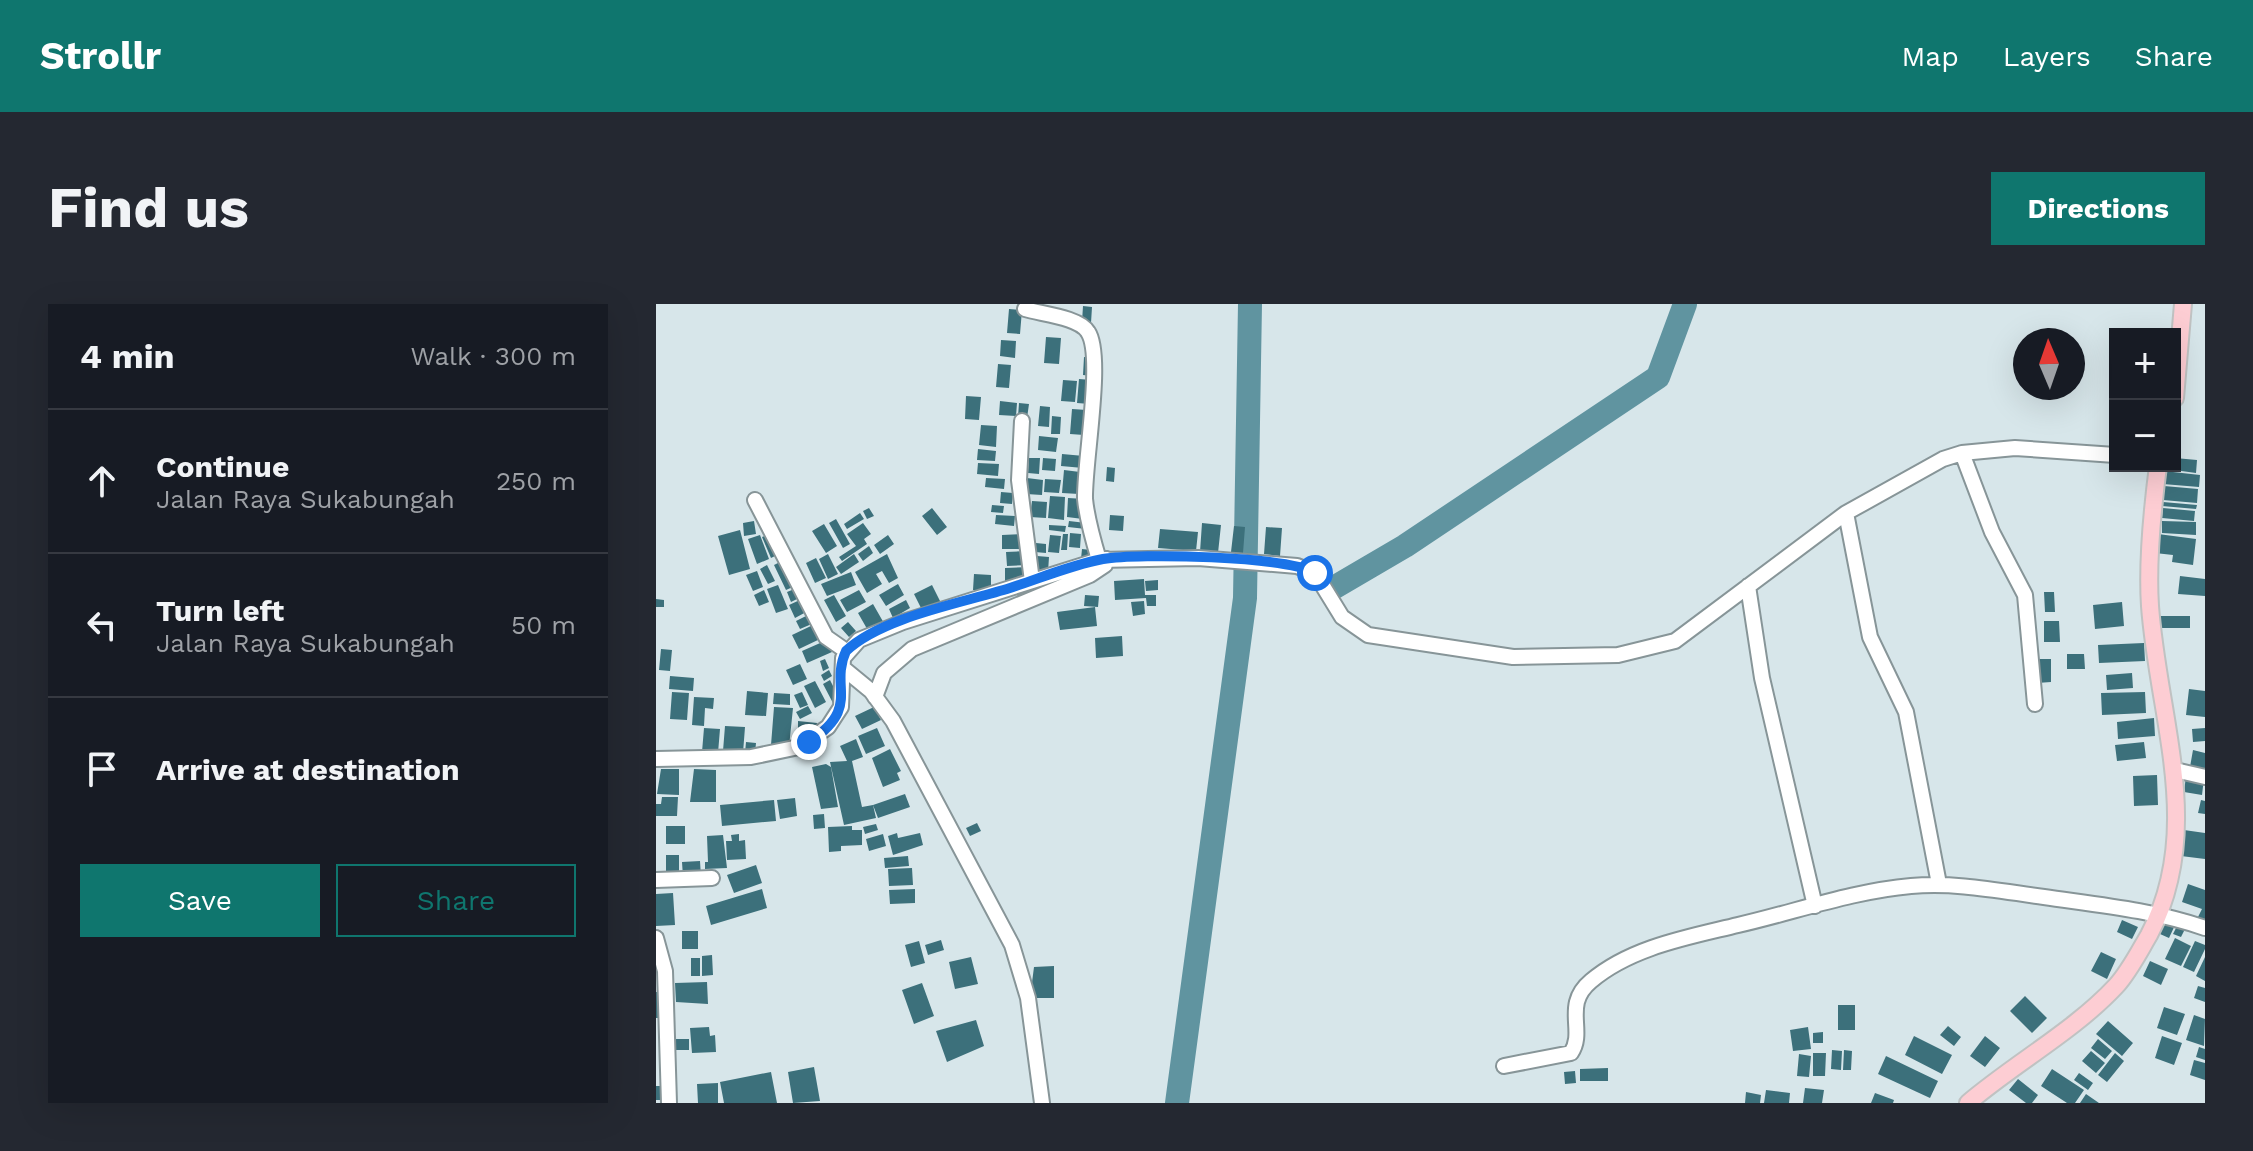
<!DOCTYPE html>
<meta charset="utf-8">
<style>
body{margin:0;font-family:"Work Sans",sans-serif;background:#242831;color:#f1f3f6}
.controls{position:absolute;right:24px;top:24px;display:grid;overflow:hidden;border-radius:0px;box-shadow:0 8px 32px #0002}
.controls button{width:72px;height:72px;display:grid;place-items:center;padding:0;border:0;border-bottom:2px solid #363941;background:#171b24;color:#f1f3f6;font:40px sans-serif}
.compass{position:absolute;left:1357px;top:24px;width:72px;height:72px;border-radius:50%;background:#171b24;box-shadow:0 8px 32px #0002;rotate:358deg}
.stop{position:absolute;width:24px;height:24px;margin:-18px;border:6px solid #1a73e8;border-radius:50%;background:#fff}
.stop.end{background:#1a73e8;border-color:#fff;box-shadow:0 2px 8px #0008}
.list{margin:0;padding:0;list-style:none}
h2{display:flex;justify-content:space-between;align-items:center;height:104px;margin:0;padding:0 32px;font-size:34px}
h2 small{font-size:26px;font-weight:400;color:#9ea1a6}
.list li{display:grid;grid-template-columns:52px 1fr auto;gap:24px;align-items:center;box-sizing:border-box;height:144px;padding:0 32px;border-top:2px solid #363941}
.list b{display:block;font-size:30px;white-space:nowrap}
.list p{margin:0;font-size:26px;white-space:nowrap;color:#9ea1a6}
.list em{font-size:26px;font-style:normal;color:#9ea1a6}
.actions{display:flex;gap:16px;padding:24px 32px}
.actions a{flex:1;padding:18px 0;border:2px solid #0f766e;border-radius:0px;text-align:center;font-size:28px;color:#0f766e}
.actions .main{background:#0f766e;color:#fff}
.icon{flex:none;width:44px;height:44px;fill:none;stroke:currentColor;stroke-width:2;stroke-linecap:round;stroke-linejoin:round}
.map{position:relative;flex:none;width:1549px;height:799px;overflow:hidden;border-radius:0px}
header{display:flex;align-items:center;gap:48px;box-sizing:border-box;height:112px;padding:0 40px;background:#0f766e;color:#fff}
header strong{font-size:38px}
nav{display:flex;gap:44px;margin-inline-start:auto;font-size:28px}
.intro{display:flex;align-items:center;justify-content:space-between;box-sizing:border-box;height:192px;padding:0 48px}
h1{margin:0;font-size:56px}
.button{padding:20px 36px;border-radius:0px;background:#0f766e;color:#fff;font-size:28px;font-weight:700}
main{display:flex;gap:48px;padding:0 48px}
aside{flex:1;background:#171b24;border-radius:0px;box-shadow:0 8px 32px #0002}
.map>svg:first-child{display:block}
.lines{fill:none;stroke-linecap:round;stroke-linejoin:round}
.river{stroke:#6094a0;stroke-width:24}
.building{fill:#3c707b}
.minor-casing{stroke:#879598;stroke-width:18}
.major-casing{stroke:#c0c2c2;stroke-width:20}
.minor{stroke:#fff;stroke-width:14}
.major{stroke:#fdcdd3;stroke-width:16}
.route{stroke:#1a73e8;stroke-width:10}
</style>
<header>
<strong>Strollr</strong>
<nav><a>Map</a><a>Layers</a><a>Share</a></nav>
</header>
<div class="intro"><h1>Find us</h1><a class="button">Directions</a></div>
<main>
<aside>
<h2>4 min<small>Walk · 300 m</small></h2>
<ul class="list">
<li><svg class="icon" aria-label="ahead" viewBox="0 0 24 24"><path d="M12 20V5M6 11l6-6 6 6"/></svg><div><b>Continue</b><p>Jalan Raya Sukabungah</p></div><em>250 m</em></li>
<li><svg class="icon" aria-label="left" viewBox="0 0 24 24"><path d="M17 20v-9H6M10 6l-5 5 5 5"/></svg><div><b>Turn left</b><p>Jalan Raya Sukabungah</p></div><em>50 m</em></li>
<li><svg class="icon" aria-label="arrive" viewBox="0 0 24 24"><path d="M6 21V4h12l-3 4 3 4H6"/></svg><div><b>Arrive at destination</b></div></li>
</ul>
<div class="actions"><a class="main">Save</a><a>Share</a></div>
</aside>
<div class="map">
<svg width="1549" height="799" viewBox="0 0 1549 799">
<rect width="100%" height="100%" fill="#d7e6ea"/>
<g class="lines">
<path class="river" d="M679,283L749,242L1002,73L1029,0
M521,799L589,294L594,0"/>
</g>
<path class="building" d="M427,2L436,3L435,19L426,18Z
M353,5L366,6L364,30L351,29Z
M390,33L405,34L403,60L388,59Z
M345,36L360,37L359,54L344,52Z
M428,53L438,54L436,72L427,71Z
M342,60L355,61L353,84L340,83Z
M423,75L436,76L434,100L421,99Z
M407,76L421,77L419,98L405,97Z
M310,92L325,93L323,116L309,115Z
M344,97L361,99L360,112L343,111Z
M363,99L373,100L371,114L362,113Z
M384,102L394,103L393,123L382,122Z
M416,105L431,106L428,131L414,130Z
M396,112L405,113L404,130H395Z
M325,121L341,122L340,143L323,141Z
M383,132L402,134L400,148L382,146Z
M322,145L340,147L339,157L321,156Z
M406,150L428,152L427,164L405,162Z
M373,154H384L383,170L372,169Z
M387,154L400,155L399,167L386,166Z
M1519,154L1541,156L1540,169L1511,165L1519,162Z
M322,159L343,160L342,172L321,170Z
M451,163L459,164L458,178L450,177Z
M408,166L424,168L423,190L406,189Z
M1508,167L1544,171L1543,183L1507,180Z
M330,174L349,175L348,185L329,183Z
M371,174L387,176L386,191L370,190Z
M389,175L405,176L403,189L388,188Z
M1508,182L1542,185L1541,199L1507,196Z
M345,188L357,189L356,200L344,199Z
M394,192L409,193L408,216L392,214Z
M412,194L429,195L427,215L411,213Z
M376,197L391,198L390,214L374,213Z
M1507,198L1541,201L1540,205L1506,202Z
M336,201L348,202L347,209L335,208Z
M213,204L218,212L211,215L207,207Z
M276,204L291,223L281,231L266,212Z
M1507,204L1539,207L1538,217L1506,214Z
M204,209L208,215L191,225L188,220Z
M340,211L359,212L358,222L339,220Z
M454,211L468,212L467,227L453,226Z
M180,215L194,240L187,244L173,219Z
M98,217L100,230L88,232L87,219Z
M413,217L430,219V225L412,223Z
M1506,217L1540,218V231L1506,229Z
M207,219L215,230L208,235L211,240L186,257L183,253L200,242L191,230Z
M546,219L565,221L562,249L544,248Z
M168,220L181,242L170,249L156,227Z
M393,221L410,222L409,228L393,226Z
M578,222L589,223L587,249L575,248Z
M610,223L626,224L624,252L608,250Z
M504,225L542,228L540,247L502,244Z
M84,226L94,265L73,271L62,232Z
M414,229L425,230L424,244L413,243Z
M114,230L123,250L115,254L106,233Z
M369,230V245H346V231Z
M407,230H412L411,246H405Z
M1502,230L1540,235L1537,261L1516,258L1517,251L1499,249Z
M104,231L113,255L101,260L92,235Z
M232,231L238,240L224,250L218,241Z
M394,231L405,232L403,249L392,248Z
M380,239L390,240V249L379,248Z
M213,242L217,249L207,257L202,250Z
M426,245L435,246L434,256L425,255Z
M370,247L371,261L351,262L350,248Z
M172,250L182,270L172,275L163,255Z
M198,250L203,258L185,270L180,263Z
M231,250L242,274L233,279L226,267L220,270L226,280L211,289L199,268Z
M381,252L393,253L392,268L380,267Z
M160,254L170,274L159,279L150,259Z
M126,257L139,282L130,286L118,261Z
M111,261L119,277L112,280L104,265Z
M373,263L374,277L349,278V264Z
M101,267L107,283L97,287L90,271Z
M195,268L200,281L171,292L165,280Z
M318,270L335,271V287L317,286Z
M1524,272L1549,275V292L1522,290Z
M488,275L489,291H500V302H491L490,294L459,296L458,277Z
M502,276V286L490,287L489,277Z
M242,280L248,291L230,302L223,291Z
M122,281L132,305L120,309L111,285Z
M276,281L285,299L267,308L258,290Z
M141,284L145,293L135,298L131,288Z
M108,286L113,298L103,302L98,291Z
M203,286L210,298L191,308L184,296Z
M1388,288H1398L1399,308H1389Z
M178,291L190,312L180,318L168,296Z
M429,291L443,292L442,303L428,302Z
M0,295L8,296V303H0Z
M146,295L152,307L139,314L133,301Z
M250,296L254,304L237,314L233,305Z
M488,297L489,310L477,312L475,298Z
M1466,298L1468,322L1439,325L1437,301Z
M217,300L229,321L214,330L202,309Z
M439,303L441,322L404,326L401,308Z
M154,310L158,319L144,325L140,317Z
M1503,312H1534V324H1503Z
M1388,317H1403L1404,338H1388Z
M192,318L200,327L193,333L185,324Z
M157,321L164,335L143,345L136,331Z
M466,332L467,352L440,354L439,334Z
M171,336L176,348L151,359L146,347Z
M1488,339L1489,357L1443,359L1442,341Z
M5,345L16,346L14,367L3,366Z
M1411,350H1428L1429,365H1411Z
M169,355L173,364L167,367L164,357Z
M1381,355H1395V378L1381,379Z
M144,360L151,375L137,381L130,366Z
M173,366L176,372L168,377L165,371Z
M1476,369L1477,384L1451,386L1450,371Z
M14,372L38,374L37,387L13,385Z
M174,376L185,398L178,401L167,380Z
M159,377L170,398L159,404L148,382Z
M1533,385L1549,387V413L1530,411Z
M91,387L112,389L110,412L89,411Z
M16,388L33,389L31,416L14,415Z
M146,388L152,401L144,404L138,391Z
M1489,388L1490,409L1446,411L1445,389Z
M118,389L134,390V401L117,400Z
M38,393L58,394L57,405L49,404L48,422L36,421Z
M152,402L156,409L144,415L140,408Z
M118,403L137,404L133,443L115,441Z
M218,403L225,416L206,425L199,412Z
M1498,414L1499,432L1462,435L1461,418Z
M142,417L161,419L160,430L142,429Z
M69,422L89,423L87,449L67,447Z
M48,424L64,425L62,449L46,448Z
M221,424L229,442L210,450L202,432Z
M1549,424V437L1537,438L1536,425Z
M200,435L207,453L196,457L206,503L217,501L220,514L188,521L174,458L191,457L184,442Z
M90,438L100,439L99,449H89Z
M1488,438L1490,454L1461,457L1459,441Z
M234,445L245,467L241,469L244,476L227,483L216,454Z
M1537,446L1549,449V466L1534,463Z
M170,460L175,463L182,503L165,505L156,463Z
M5,465H23V491L1,490Z
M38,465L60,466V498H34Z
M1501,471L1502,501L1478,502L1477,472Z
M1530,472L1548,474L1546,491L1528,488Z
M249,490L254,503L222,514L217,501Z
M6,493H22L21,512H0V500H5Z
M139,494L141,512L124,515L121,496Z
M118,496L120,517L66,522L64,501Z
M1545,496L1549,497V510L1542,509Z
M168,510L169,524L158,525L157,511Z
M321,519L325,527L314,532L310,524Z
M220,520L222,526L209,530L207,523Z
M10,522H29V540H10Z
M196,522V526H206V541L185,542V547L173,548L172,523Z
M1528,526L1549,529V555L1525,552Z
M241,529L242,534L264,529L267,541L237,551L232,532Z
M83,530V537L89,536L90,555L71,556L70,537H76L75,531Z
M227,530L230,542L213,547L210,535Z
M67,531L71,564L49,565V558H52L51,532Z
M10,551H23V570L10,571Z
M252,552L253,562L229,564L228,554Z
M44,557L45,573H27L26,558Z
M100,561L106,579L78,589L71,571Z
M256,564L257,581L233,582L232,565Z
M1532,580L1549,586V616L1542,613L1546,605L1526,598Z
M106,585L111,604L55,621L50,602Z
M259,585V599L234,600L233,586Z
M17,589L19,621L0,622V590Z
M1510,615L1520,619L1513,634L1504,630Z
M1466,616L1482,623L1476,635L1461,628Z
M1521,622L1529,625L1525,633L1517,630Z
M26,627H42V645H26Z
M1519,634L1535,642L1525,662L1509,655Z
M285,636L288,646L272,651L269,641Z
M263,637L269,659L255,663L249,641Z
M1539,637L1549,641V645L1538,668L1527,663Z
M1445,648L1460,655L1451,675L1435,667Z
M56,651L57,671L46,672V652Z
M315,653L322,680L299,685L293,658Z
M1549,653V677L1540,672Z
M35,654H44V672H35Z
M1494,657L1512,665L1505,681L1487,672Z
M398,662V694H374L378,663Z
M51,678L52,700L20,698L19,679Z
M266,679L278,712L258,720L246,686Z
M1542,682L1549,684V698L1538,694Z
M0,688H3V714H0Z
M1369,692L1391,714L1376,729L1354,707Z
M1182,701H1199V726H1182Z
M1508,703L1529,710L1521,731L1501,724Z
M1538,711L1549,715L1548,742L1530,736Z
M320,716L328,742L291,758L280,727Z
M1452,717L1477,739L1466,752L1440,730Z
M1292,722L1305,733L1298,742L1284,731Z
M53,723L54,732L59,731L60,748L36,749L34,724Z
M1152,723L1155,745L1137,747L1134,726Z
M1167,728V739H1157V729Z
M1258,732L1296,751L1286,770L1249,751Z
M1329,732L1344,744L1329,763L1314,752Z
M1506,732L1526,739L1518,761L1499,754Z
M20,735H33V746H20Z
M1442,735L1456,747L1449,755L1435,744Z
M1543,743L1549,745V756L1540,753Z
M1176,746L1186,747L1185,766L1175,765Z
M1188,746L1196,747L1195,766H1187Z
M1435,747L1449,759L1440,769L1426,757Z
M1157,749H1170L1169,772H1157Z
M1459,749L1468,757L1451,778L1442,771Z
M1143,750L1155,752L1153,773L1141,772Z
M1230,752L1282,777L1274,794L1222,770Z
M1538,756L1549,759V776L1534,771Z
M158,763L164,797L137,799L132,768Z
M952,764V777H924V765Z
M1396,765L1428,786L1419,799H1411L1385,782Z
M919,767L920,779L909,780L908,768Z
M115,768L121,799H68L64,778Z
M1423,769L1437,779L1432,786L1418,776Z
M1362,775L1382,791L1376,799H1370L1353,786Z
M62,779V799H42L41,780Z
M0,782H7V796H0Z
M1149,784L1168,786L1166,799H1147Z
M1110,786L1134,789L1133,799H1108Z
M1090,788L1105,791L1104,799H1089Z
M1219,789L1238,796L1237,799H1215Z
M1430,790L1443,799H1424Z"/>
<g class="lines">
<g class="minor-casing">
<path id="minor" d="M369,5C385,10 423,13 432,28C448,52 428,159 429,195C431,215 437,236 443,256
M366,117L363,176L376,277
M1306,149L1336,228L1369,291L1379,400
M99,196L170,333L190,347
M1190,209L1214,333L1250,408L1283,580
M1092,282L1106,374L1159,602
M187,364L215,387L237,417L356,641L372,694L386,799
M219,393L228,369L256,345L434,271L449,261L450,255
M0,455L95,453L143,443L172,423L185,403L187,354L203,336L247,318L443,256L542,254L641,262L659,269L686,313L712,331L857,353L962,351L1019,337L1190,209L1287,155L1306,149L1359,144L1459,151
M1519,466L1549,473
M0,576L56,574
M0,634L9,667L13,799
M848,762L915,749C930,727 906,701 935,677C975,643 1033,633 1082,621C1139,608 1197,587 1255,582C1300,578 1343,587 1388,593C1443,601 1496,606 1549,624"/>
</g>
<g class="major-casing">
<path id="major" d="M1519,94L1527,0
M1312,799C1359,759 1418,727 1460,682C1473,668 1483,648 1493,631C1549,524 1502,414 1494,302C1491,256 1496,208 1502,162"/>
</g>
<use href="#minor" class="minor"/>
<use href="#major" class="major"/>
</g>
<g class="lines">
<path class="route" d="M153,438C206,403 173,384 190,347C226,313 306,299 354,284C385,274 415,261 447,255C483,249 630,252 659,269"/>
</g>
</svg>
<div class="controls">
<button>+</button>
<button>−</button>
</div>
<svg class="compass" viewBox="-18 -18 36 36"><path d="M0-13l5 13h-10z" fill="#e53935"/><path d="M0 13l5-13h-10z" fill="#9ea1a6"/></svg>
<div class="stop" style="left:659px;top:269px"></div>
<div class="stop end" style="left:153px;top:438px"></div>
</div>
</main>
